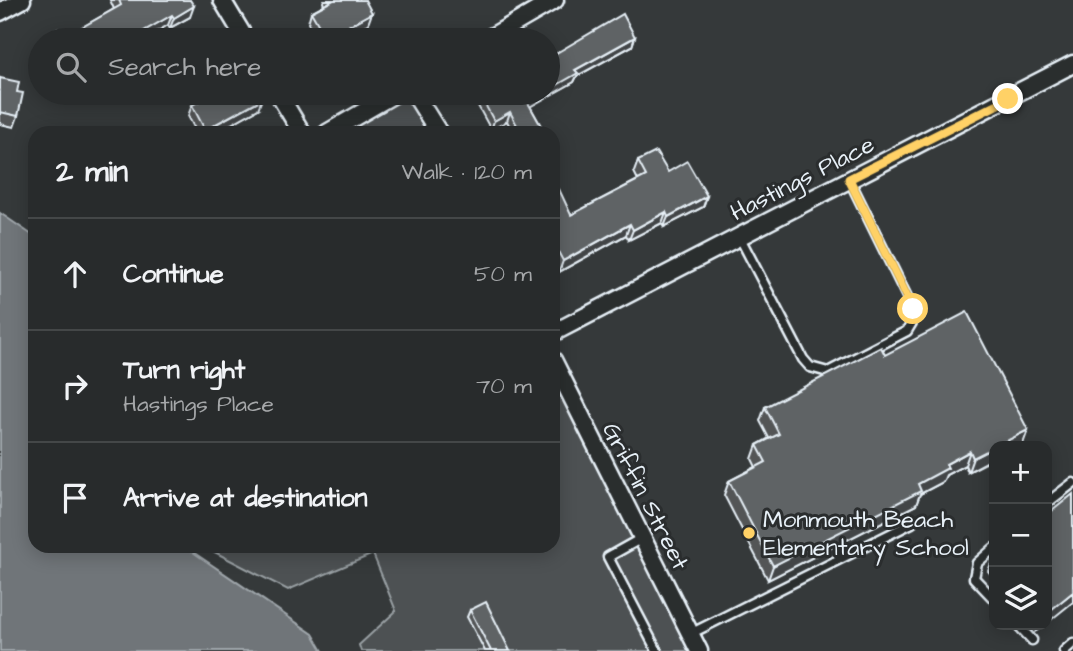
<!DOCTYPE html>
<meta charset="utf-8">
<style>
body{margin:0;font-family:"Architects Daughter",sans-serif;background:#303334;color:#f1f3f6}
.controls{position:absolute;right:21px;bottom:21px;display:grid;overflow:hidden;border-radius:14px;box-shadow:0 4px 18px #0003}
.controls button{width:63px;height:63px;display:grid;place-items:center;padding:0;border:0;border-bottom:2px solid #444748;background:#282b2c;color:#f1f3f6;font:35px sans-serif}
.stop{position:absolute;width:21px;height:21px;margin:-16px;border:5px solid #ffd166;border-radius:50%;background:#fff}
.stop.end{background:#ffd166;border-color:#fff;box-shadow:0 2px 7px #0008}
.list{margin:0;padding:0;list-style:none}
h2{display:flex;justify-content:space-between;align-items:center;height:91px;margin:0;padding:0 28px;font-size:30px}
h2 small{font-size:23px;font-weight:400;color:#a5a7a9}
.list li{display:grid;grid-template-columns:46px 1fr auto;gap:21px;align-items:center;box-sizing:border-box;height:112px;padding:0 28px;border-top:2px solid #444748}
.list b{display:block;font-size:26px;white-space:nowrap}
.list p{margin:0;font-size:23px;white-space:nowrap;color:#a5a7a9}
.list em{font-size:23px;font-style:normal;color:#a5a7a9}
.icon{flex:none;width:38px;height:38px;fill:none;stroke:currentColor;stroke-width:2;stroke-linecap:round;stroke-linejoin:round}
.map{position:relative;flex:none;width:1073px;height:651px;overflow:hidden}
.search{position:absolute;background:#282b2c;box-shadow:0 4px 18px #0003;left:28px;top:28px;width:532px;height:77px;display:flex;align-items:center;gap:18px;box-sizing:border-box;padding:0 24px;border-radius:38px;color:#a5a7a9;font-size:26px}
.panel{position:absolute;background:#282b2c;box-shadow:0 4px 18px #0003;left:28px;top:126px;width:532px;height:427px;border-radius:21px}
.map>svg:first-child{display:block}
.green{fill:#4d5152;stroke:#9aa1a5;stroke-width:2}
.water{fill:#707579;stroke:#a0a7ac;stroke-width:2}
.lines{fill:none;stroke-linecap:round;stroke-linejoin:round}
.service-casing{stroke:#e8f1f8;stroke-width:13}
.minor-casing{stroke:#e8f1f8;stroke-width:21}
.service{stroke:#2a2d2e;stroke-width:8}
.minor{stroke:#2a2d2e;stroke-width:16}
.wall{fill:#525557;stroke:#e8f1f8;stroke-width:2}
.shaded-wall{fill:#424547;stroke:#e8f1f8;stroke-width:2}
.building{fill:#5f6365;stroke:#e8f1f8;stroke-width:2}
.route{stroke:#ffd166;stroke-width:9}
.poi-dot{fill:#ffd166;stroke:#2a2d2e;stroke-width:2.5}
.labels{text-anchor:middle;stroke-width:6;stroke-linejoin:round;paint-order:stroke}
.street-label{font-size:24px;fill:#e8f1f8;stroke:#2a2d2e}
.poi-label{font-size:24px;fill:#e8f1f8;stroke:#2a2d2e;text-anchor:start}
</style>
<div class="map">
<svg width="1073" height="651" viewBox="0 0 1073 651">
<rect width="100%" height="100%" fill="#35393a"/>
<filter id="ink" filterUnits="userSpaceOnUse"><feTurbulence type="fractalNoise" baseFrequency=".0143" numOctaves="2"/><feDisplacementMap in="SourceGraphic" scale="14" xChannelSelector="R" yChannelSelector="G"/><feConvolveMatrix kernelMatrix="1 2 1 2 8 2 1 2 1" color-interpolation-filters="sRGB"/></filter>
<g filter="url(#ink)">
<path class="green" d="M406,93H416L436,133H335Z
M553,369L694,651H361L359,645L396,611L373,554L288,590L203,546H553Z"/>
<path class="water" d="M0,213L35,237V546H184L313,634L323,651H0Z"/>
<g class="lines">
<g class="service-casing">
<path id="service" d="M739,236L803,359L810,367L828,372L907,331L913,321V309L849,179
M1047,503L1073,483
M642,538L608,557L657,651
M994,548L977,563L974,578L994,599
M1018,625L1032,640
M690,634L912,523
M1064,651L1073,643"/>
</g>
<g class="minor-casing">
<path id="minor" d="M222,0L246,40
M0,12L22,0
M486,40L555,0
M278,93L302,133
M414,93L439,133
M327,133L396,93
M553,333L1073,64
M553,360L699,651"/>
</g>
<use href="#service" class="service"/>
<use href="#minor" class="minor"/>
</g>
<path class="wall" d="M110,0H190V17L170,28L168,25L142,40H40V55L37,49L41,39L63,38L114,9Z
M324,0H365L368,24L338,40H317L308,23L311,12L324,5L323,2Z
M635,37L632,46L577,76L574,82L530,106L545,133H513L507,121L491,130L478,106L481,97Z
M0,78L17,92L18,116L14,127L0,124Z
M192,105L258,109L215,133H197L188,116Z
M638,161L668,172L707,196L703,207L664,227L662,223L629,240L626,235L559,272L553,260V192L571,215L638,180L634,172Z
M885,355L1023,444L968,472L965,465L946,475L943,482L920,494L916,505L768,580L724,495L729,481L756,467L752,459L757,445L769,438L760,421L765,407Z
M994,556V578L988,571Z
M470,610L510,651H485L467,617Z
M1031,625H1045L1036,631Z"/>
<path class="shaded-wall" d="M194,6L190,17L170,28L174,18Z
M372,13L368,24L338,40H325L326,38Z
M172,15L168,25L142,40H128Z
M635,37L632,46L577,76L574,82L524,110L527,101L542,93H548V90L575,70Z
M262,99L258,109L215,133H204L205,130Z
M510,112L507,121L491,130L494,121Z
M707,196L703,207L664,227L668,217Z
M666,212L662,223L629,240L633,230Z
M630,224L626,235L559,272L563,261Z
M1028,430L1023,444L1017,446H996Z
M994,447V458L968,472L973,458Z
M970,451L965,465L946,475L943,482L920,494L916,505L768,580L773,566L918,484L946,464Z
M1073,592V602L1047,623V613Z
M1039,625H1045L1036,631Z"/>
<path class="building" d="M119,0H190L194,6L174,18L172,15L128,40H42L41,39L58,29L63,38L121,5Z
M331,0H365L372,13L326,38L311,12L332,1Z
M623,14L635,37L575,70L578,73L548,90V58Z
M0,78L19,82L17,92L23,93L18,116L0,112Z
M214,93H259L262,99L205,130L192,105Z
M489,93H542L527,101L545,133H521L510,112L494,121L481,97Z
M656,152L668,172L687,161L707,196L668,217L666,212L633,230L630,224L563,261L553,242V192L559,189L571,215L646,176L638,161Z
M967,312L1028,430L973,458L970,451L946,464L948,468L918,484L921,491L773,566L729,481L766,462L757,445L779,434L765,407L881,347L885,355Z
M1073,494V592L1047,613V515Z
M486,602L510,651H491L470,610Z"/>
</g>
<g class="lines" filter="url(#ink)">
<path class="route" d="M913,309L849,179L1008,99"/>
</g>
<circle class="poi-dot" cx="749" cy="533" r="7"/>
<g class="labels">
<g class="street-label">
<text transform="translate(802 178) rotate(-27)" y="8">Hastings Place</text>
<text transform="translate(646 496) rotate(63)" y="8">Griffin Street</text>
</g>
<g class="poi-label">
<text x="763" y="527">Monmouth Beach<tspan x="763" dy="28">Elementary School</tspan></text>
</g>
</g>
</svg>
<div class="controls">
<button>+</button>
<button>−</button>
<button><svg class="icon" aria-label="layers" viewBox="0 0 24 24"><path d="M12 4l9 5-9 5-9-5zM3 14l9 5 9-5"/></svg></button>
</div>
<div class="stop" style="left:913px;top:309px"></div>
<div class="stop end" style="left:1008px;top:99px"></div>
<div class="search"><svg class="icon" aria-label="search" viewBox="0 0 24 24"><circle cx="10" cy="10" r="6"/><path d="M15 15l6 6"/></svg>Search here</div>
<section class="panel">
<h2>2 min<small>Walk · 120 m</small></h2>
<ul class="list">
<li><svg class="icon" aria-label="ahead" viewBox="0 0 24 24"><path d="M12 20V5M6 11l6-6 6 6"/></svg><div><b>Continue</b></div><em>50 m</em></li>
<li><svg class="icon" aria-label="right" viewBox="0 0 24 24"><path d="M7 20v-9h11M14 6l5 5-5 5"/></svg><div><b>Turn right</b><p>Hastings Place</p></div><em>70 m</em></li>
<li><svg class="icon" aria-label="arrive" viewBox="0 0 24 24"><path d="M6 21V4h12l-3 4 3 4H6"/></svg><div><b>Arrive at destination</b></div></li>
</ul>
</section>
</div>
